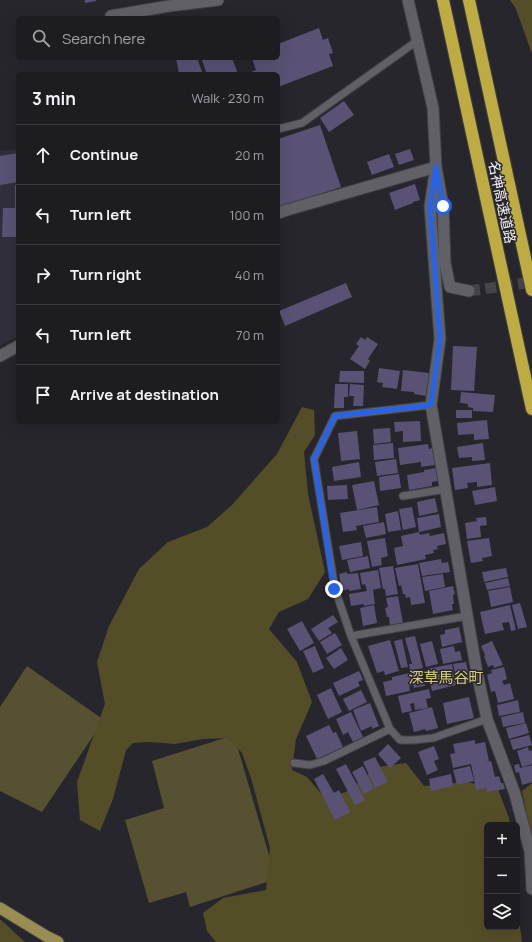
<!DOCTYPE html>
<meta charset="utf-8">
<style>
body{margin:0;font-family:Manrope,"Noto Sans JP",sans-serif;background:#2a292e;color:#f1f3f6}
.controls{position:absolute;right:12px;bottom:12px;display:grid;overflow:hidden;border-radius:6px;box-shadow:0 4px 16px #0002}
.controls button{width:36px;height:36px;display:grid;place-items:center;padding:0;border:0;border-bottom:1px solid #3b3a3f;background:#1d1c21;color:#f1f3f6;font:20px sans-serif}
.stop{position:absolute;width:12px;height:12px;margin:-9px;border:3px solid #2563eb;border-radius:50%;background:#fff}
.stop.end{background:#2563eb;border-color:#fff;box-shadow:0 1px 4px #0008}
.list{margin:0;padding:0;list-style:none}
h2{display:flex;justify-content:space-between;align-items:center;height:52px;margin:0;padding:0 16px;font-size:17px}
h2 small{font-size:13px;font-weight:400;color:#a0a1a5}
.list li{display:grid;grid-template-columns:26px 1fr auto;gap:12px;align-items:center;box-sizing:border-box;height:60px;padding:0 16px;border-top:1px solid #3b3a3f}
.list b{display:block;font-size:15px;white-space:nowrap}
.list em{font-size:13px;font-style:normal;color:#a0a1a5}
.icon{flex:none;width:22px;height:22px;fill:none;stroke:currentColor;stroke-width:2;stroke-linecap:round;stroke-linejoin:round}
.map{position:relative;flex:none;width:532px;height:942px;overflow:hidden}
.search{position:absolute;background:#1d1c21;box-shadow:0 4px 16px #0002;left:16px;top:16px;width:264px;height:44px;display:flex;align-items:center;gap:10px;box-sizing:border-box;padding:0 14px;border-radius:6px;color:#a0a1a5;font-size:15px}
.panel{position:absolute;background:#1d1c21;box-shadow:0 4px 16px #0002;left:16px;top:72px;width:264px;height:352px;border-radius:6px}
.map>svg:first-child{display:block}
.built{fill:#312f3b}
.green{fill:#565130}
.forest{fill:#544e28}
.building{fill:#595275}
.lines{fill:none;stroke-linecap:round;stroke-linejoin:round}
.minor-tunnel{stroke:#45444a;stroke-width:11;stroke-dasharray:11 5.5;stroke-linecap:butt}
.service-casing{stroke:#424146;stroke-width:9}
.minor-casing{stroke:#424146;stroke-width:13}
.primary-casing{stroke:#424146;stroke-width:13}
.motorway-casing{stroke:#424146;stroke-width:14}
.service{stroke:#616067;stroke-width:7}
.minor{stroke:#616067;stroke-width:11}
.primary{stroke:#998e51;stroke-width:11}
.motorway{stroke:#beac42;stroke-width:12}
.route{stroke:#2563eb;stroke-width:5}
.labels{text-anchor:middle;stroke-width:3;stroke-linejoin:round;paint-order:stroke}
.street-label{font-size:14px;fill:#f2f1f5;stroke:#27262c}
.neighbourhood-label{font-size:15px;fill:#dacd7f;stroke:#27262c}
</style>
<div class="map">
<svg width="532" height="942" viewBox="0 0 532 942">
<rect width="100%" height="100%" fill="#27262c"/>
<path class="built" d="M18,149V336L0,346V151Z"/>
<path class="green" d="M27,666L104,720L42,812L0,791V707Z
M234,735L276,879L190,907L186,892L149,903L125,820L164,808L152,761Z"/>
<path class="forest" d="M510,0H532V54L516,9Z
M302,407L314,410L315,435L304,452L308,494L325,572L308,599L279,612L269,629L297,662L312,702L296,739L292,770L307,777L325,798L346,792L378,767L406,763L424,786L467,782L498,789L509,818L510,825H487V927H517V905L522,942H216L207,931L203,913L223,898L266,890L270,848L251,778L242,753L228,738L203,739L175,744L150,742L133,743L126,750L113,799L100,831L80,820L77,782L105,704L97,662L109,626L139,569L168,542L207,527L232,505L277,454Z
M532,783V853L528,820L522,791Z
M0,920H1L25,942H0Z"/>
<path class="building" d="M85,0H96V1L85,3Z
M319,28L323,40L328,38L333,53L329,54L333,66L278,87V74H246L256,70L252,58H278V44Z
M176,58H197L203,74H179Z
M201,58H232L238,74H207Z
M344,101L354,115L329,132L320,118Z
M320,125L341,187L278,208V139Z
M410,149L414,160L399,165L395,154Z
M18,153V182L0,185V156Z
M389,154L394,167L372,175L367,162Z
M415,184L420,200L413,202V203L395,210L389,193Z
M15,185H18V239H16V237H2L3,208H15Z
M346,283L352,297L285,326L279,311Z
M361,337L365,340L367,337L378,344L368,359L370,361L365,369L350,359L359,346L356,344Z
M453,346L477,347L474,391L451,390Z
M379,368L400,371L397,389L382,387L383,383L377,382Z
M403,370L429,373L426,396L414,394V392L401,391Z
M340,371H364V383L339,382Z
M335,384H348V397H344V408H334Z
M350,384L364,385L363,406H353L354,396H349Z
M461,392L495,395L493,412L473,411V408L468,407V404L460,403Z
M456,410H472V418H456Z
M487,420L489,439L474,440V434L458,435L457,423Z
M420,421L421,441L403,442V431L395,432L394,422Z
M390,428L391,442L374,444L373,429Z
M357,431L360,459L341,461L338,433Z
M393,443L394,458L374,460L373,445Z
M483,443L485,460L472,461V457L459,458L457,447Z
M428,444L429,449L432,448L435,465L421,467V462L400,465L398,448Z
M396,459L398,473L377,476L375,462Z
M359,462L361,477L334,481L332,467Z
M490,463L492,485L477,487V482L467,483L468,488L455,490L452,468Z
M436,468L438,481L432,482V486L409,490L407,475L424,472V470Z
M399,474L401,488L380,491L379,477Z
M374,481L379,505L357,510L352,485Z
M347,485L348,499L328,500L327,486Z
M495,487L497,501L475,505L472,491Z
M435,498L438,512L419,516L417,502Z
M377,507L379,522L356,526L357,530L343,532L340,513Z
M412,507L416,527L403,530L399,509Z
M398,511L401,530L388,532L385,514Z
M439,514L441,527L419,532L417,518Z
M486,517L487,525L480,526L481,537L467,539L465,523L477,521L476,518Z
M384,522L386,534L366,538L363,526Z
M419,532L420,535L429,533L430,536L444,533L446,544L437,546L438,549L433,550L434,553L425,555L426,559L397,565L394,548L403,546L401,536Z
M385,538L388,556L381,558L382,565L372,567L367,541Z
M489,538L492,556L482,558L483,561L471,563L467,541Z
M361,542L363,556L342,560L339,546Z
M368,556L370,568L350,572L347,560Z
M441,559L442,563L448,562L450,572L422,576L419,563Z
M418,564L425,603L411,605L410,597L406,598L405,594H403L401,585L399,586L395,568Z
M393,566L398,594L386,596L385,589H383L379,568Z
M506,568L508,577L484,582L482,572Z
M378,570L381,588L367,591L365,584L362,585L360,573Z
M347,572V574L358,573L361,589L349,591V589L342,591L339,574Z
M443,574L445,587L425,591L422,577Z
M508,578L510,586L487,590L485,583Z
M453,586L455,594L453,595L454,604H452L453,610L433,614L429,591Z
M510,587L513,602L491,607L488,591Z
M373,590L375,604L364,606L363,604L351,606L349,594Z
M398,596L403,623L390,625L389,617H387L385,608L388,607L386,598Z
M520,603L527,627L518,629L512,605Z
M374,605L377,623L363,626L360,608Z
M510,605L516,630L511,631L509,622L502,623L504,630L485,634L480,612Z
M333,615L338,622L328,628L332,633L319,641L311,629Z
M302,621L314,643L300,651L287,629Z
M459,627L462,642L442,647L440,635L445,634V630Z
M335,633L342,645L327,654L320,642Z
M415,636L423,668L410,671L409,664H412L405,638Z
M402,639L408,667L401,668L394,641Z
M390,640L399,671L385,675L384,671L377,673L368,646Z
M432,641L438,664L426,667L420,644Z
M492,641L503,665L494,668L493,665L488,667L484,656L485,655L481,646Z
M315,646L324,668L313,673L303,651Z
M454,646L455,652L460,651L462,660L443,664L440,649Z
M341,648L348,660L334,669L326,658Z
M466,662L470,682L458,685L453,664Z
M452,664L456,685L432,691L427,669Z
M504,667L507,679L502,681L504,685L510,683L514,699L498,703L495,691L491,692L487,675L492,673L491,670Z
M359,671L363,680L358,682L360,686L339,696L333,683Z
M418,671L419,676L423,675L425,686L414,688L413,685L409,686L410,691L386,696L383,682L392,680V677Z
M331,688L342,712L328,719L317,695Z
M429,689L431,698L426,699L428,708L415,710L414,703L410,704L412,711L402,713L398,696Z
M361,690L367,702L349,711L343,699Z
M469,697L474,718L447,724L443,703Z
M518,700L520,712L499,716L497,705Z
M370,703L379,726L372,729V726L361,731L353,710Z
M432,707L438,728L426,731L425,729L414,732L409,713Z
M351,712L363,737L353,742L348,732L343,735L336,719Z
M523,712L525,723L503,727L501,717Z
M526,723L529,733L509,739L506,728Z
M329,725L333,733L336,732L343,747L317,759L306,736Z
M529,735L532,745L513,750L510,740Z
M475,740V744L485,742L489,761L484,762L491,761L495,777L499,776L501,783H503L505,789L487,792L486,788L476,790L471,764L453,768L450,754L455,753L453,744Z
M388,744L401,758L390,768L378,754Z
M434,746L439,759L434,761L438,770L427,775L418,752Z
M528,747L529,751L532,750V764L522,767L517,751Z
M375,757L388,782L375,788L363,762Z
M346,764L365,800L355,805L336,769Z
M519,764L520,768L532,765V782L522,785L519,772L516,773L514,765Z
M363,766L374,789L364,794L352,772Z
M470,766L474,781L457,785L453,770Z
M323,774L334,793L339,790L350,812L335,820L314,779Z
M451,774L453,786L431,791L429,779Z"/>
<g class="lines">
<path class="minor-tunnel" d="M469,291L532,282"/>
<g class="service-casing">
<path id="service" d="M278,129L302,123L417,41
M431,405L335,416L314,459L335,589L351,636L390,729L400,740H413L433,738L487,719
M403,496L446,489
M351,636L467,616
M294,763L310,765L324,761L390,729"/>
</g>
<g class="minor-casing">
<path id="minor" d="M408,0L433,108L436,167L443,206L445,263L450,287L469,291
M111,16L169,6L218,0
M436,167L430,206L440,339L431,405L477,673L487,719L515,794L530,851L532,889
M278,213L287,210L436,167
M0,356L18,346"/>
</g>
<g class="primary-casing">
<path id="primary" d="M0,908L46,936L58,942"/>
</g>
<g class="motorway-casing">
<path id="motorway" d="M443,0L532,409
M469,0L532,290"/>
</g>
<use href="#service" class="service"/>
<use href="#minor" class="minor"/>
<use href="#primary" class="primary"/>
<use href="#motorway" class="motorway"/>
</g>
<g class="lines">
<path class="route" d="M334,589L314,459L335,416L431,405L440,339L430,206L436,167L443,206"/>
</g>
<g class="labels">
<g class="street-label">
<text transform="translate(502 202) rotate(78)" y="5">名神高速道路</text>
</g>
<g class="neighbourhood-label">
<text x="446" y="683">深草馬谷町</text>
</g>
</g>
</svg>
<div class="controls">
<button>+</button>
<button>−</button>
<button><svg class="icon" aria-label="layers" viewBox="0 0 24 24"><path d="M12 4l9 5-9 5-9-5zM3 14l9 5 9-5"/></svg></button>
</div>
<div class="stop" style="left:443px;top:206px"></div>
<div class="stop end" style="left:334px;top:589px"></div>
<div class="search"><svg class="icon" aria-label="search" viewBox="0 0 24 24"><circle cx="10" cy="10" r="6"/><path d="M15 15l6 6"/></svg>Search here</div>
<section class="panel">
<h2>3 min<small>Walk · 230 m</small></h2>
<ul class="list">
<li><svg class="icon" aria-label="ahead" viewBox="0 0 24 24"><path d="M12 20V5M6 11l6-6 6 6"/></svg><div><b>Continue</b></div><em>20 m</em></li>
<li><svg class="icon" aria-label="left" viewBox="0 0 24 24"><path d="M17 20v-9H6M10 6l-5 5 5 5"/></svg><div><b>Turn left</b></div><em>100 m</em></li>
<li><svg class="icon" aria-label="right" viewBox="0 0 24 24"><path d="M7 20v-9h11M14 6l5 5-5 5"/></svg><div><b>Turn right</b></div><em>40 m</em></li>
<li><svg class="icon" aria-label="left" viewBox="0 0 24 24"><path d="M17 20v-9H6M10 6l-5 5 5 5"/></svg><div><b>Turn left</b></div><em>70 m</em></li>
<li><svg class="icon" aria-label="arrive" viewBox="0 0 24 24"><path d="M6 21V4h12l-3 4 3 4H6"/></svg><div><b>Arrive at destination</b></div></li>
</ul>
</section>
</div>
